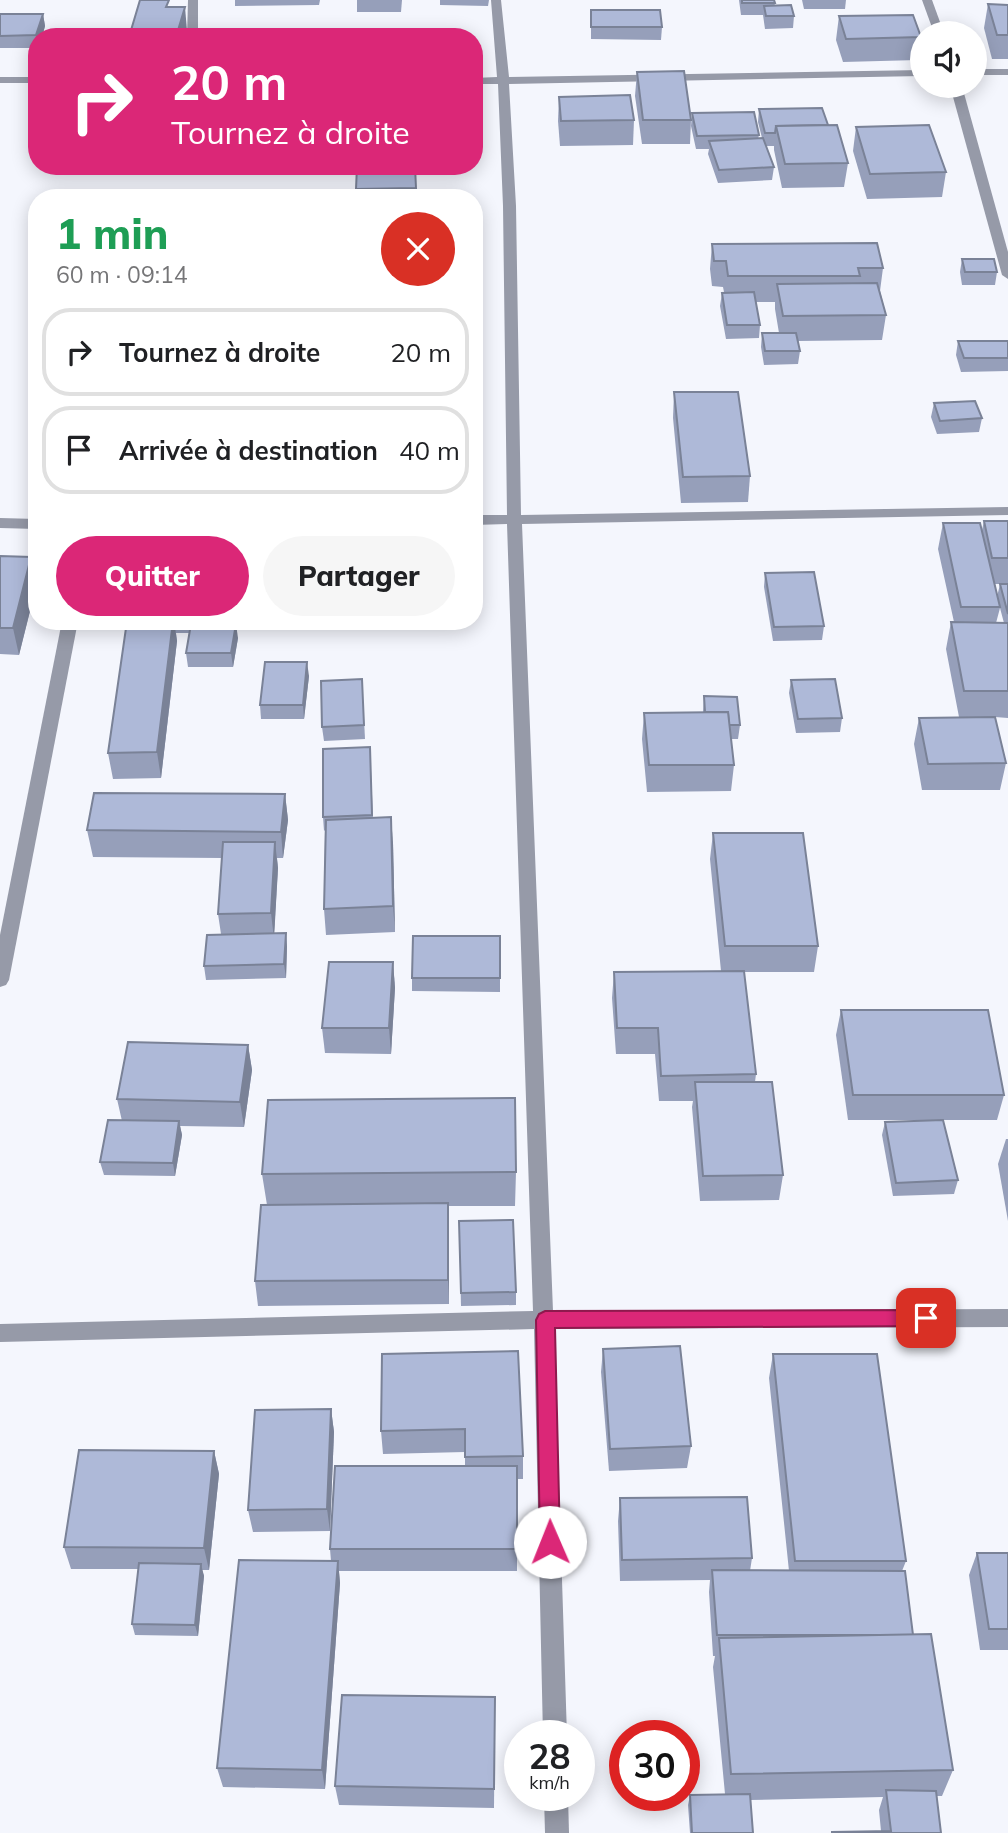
<!DOCTYPE html>
<html lang="fr">
<meta charset="utf-8">
<style>
body{margin:0;font-family:Mulish,sans-serif;background:#f6f6f6;color:#202124;height:100vh;display:flex;flex-direction:column;font-size:26px;white-space:nowrap}
*{box-sizing:border-box;margin:0}
p{font-size:23px;color:#757577}
.icon{flex:none;width:38px;height:38px;fill:none;stroke:currentColor;stroke-width:2;stroke-linecap:round;stroke-linejoin:round}
.map{position:relative;flex:1;overflow:hidden}
.panel{position:absolute;left:28px;top:189px;width:455px;height:441px;display:flex;flex-direction:column;background:#fff;border-radius:28px;box-shadow:0 4px 18px #0003}
.panel>*{flex:none}
.hud{position:absolute;left:28px;top:28px;width:455px;height:147px;border-radius:28px;box-shadow:0 4px 18px #0003;background:#db2777;color:#fff;overflow:hidden}
.fabs{position:absolute;left:910px;top:21px;display:grid;gap:14px}
.fabs a{display:grid;place-items:center;width:77px;height:77px;border-radius:50%;background:#fff;box-shadow:0 4px 18px #0003;font-size:35px}
.speed{position:absolute;left:504px;top:1720px;display:flex;gap:14px;font-size:35px;font-weight:700;text-align:center}
.speed>*{display:grid;place-content:center;width:91px;height:91px;border-radius:50%;background:#fff;box-shadow:0 4px 18px #0003;line-height:1}
.speed small{font-size:18px;font-weight:400}
.speed .limit{border:10px solid #d22;background:#fff;color:#111}
.pin{position:absolute;display:grid;place-items:center;width:60px;height:60px;color:#fff;margin:-30px;border-radius:14px;box-shadow:0 4px 10px #0006}
.me{position:absolute;width:77px;margin:-38px;rotate:359deg;stroke-linejoin:round;filter:drop-shadow(0 0 5px #0008)}
.turn{display:flex;align-items:center;gap:24px;height:147px;padding:0 28px;font-size:32px}
.turn .icon{width:91px;height:91px;stroke-width:2.5}
.turn b{display:block;font-size:49px;line-height:60px}
.round{display:grid;place-items:center;flex:none;width:74px;height:74px;border-radius:37px;background:#f6f6f6}
.headline{display:flex;align-items:center;justify-content:space-between;height:119px;padding:0 28px}
h1{font-size:42px;font-weight:800;line-height:52px;color:#1e9e55}
.cta{display:flex;gap:14px;margin-top:auto;padding:14px 28px}
.cta a{flex:1;height:80px;border-radius:42px;background:#db2777;color:#fff;font-size:28px;font-weight:800;line-height:80px;text-align:center}
.cta a+a{background:#f6f6f6;color:#202124}
ul{padding:0;list-style:none}
li{display:flex;align-items:center;gap:21px;height:88px;margin:0 14px 10px;padding:0 14px;border:4px solid #e0e0e0;border-radius:28px}
li div{flex:1}
li b{display:block;font-size:26px}
li em{font-style:normal}
.map>svg:first-child{display:block}
.lines{fill:none;stroke-linecap:round;stroke-linejoin:round}
.minor{fill:#969aa8;fill-rule:evenodd}
.wall{fill:#969fba;fill-rule:evenodd}
.shaded-wall{fill:#7a8297}
.building{fill:#aeb9d8;stroke:#7a8297;stroke-width:2}
.route{fill:#db2777;stroke:#8e194d;stroke-width:2}
</style>
<div class="map">
<svg width="1008" height="1833" viewBox="0 0 1008 1833">
<rect width="100%" height="100%" fill="#f4f6fd"/>
<g class="lines">
<g class="minor">
<path d="M188,0H198V37H187Z"/>
<path d="M491,0H501L509,77L922,70V76L509,84L516,206L521,515L1008,507V515L522,524L553,1311L1008,1309V1327L554,1329L567,1736H543L534,1329L0,1342V1324L533,1311L507,524L474,525V515H507L503,206L498,84H474V78L497,77Z"/>
<path d="M922,0H932L944,33H934Z"/>
<rect x="975" y="69" width="33" height="6"/>
<rect x="0" y="77" width="37" height="6"/>
<path d="M950,86H962L1008,252V279L1002,275Z"/>
<path d="M0,518L37,519V529L0,528Z"/>
<path d="M62,621H78L9,980L6,985L0,987V935Z"/>
<path d="M544,1796H568L569,1833H545Z"/>
</g>
</g>
<g class="wall">
<path d="M235,0H320L319,5L235,6Z"/>
<path d="M357,0H402L401,12H357Z"/>
<path d="M440,0H489L488,6L440,5Z"/>
<path d="M739,0H774L775,6L794,16L793,28L765,29L763,15H741Z"/>
<path d="M802,0H846L845,9H804Z"/>
<path d="M988,4L1008,5V59H992L984,28Z"/>
<path d="M591,10L662,27L661,40L591,39Z"/>
<path d="M0,14H43L45,26L42,37H37V48H0Z"/>
<path d="M839,16L921,37L918,60L843,62L836,40Z"/>
<path d="M637,72L691,120L690,144H642L635,96Z"/>
<path d="M559,97L634,120L633,145L560,146L558,121Z"/>
<path d="M759,109L828,125L848,163L844,187L782,188L774,150V146H766L774,167L772,180L718,183L708,154L709,149H696L691,126L692,113L759,135L758,139L762,138L758,122Z"/>
<path d="M856,127L946,172L942,197L867,199L853,151Z"/>
<path d="M415,166L416,198H357L356,189Z"/>
<path d="M712,244L883,268L880,291L886,315L882,340L798,341L800,351L798,364L764,365L761,347L762,333H779L775,309V302H756L760,325L759,338L726,339L720,306L722,293L724,292L723,287L712,286L710,269Z"/>
<path d="M962,259L997,272L995,285H962L960,272Z"/>
<path d="M958,341H1008V371L961,372L956,355Z"/>
<path d="M674,392L750,476L748,502L681,503L673,418Z"/>
<path d="M934,403L982,418L979,432L937,434L931,417Z"/>
<path d="M984,521H1008V718L995,717L1006,763L1000,790H922L914,744L919,718L959,717L946,649L951,622H954L938,549L943,523L982,530ZM994,584H1000L997,597ZM1000,608L1004,623H996Z"/>
<path d="M0,556L37,583L19,655L0,654Z"/>
<path d="M765,573L824,626L822,640L773,641L764,587Z"/>
<path d="M127,621H195L194,624L238,638L233,667H188L186,653L189,633H176L177,641L161,778L113,779L108,753Z"/>
<path d="M309,676L304,719H261L260,705Z"/>
<path d="M362,679L365,739L324,741L322,727Z"/>
<path d="M791,680L842,718L840,732L796,733L789,693Z"/>
<path d="M704,696L740,725L738,739H731L734,765L731,791L647,792L642,739L644,713L703,712Z"/>
<path d="M370,747L373,818L393,843L395,932L326,935L324,909L325,830L324,831L323,817Z"/>
<path d="M285,794L288,820L283,858H277L278,868L274,933H286L287,947L286,978L206,980L204,966L221,934L218,914L222,858L93,857L87,830Z"/>
<path d="M713,833L818,946L814,972H744L756,1074L755,1082L783,1175L779,1200L700,1201L692,1107L693,1101H659L655,1054H616L612,998L614,972L721,971L710,859Z"/>
<path d="M500,936V992L412,991V978Z"/>
<path d="M393,962L395,988L391,1054L325,1053L322,1028Z"/>
<path d="M841,1010L1004,1095L997,1120H848L836,1035Z"/>
<path d="M248,1045L252,1070L244,1127L180,1126L182,1135L175,1176L104,1175L100,1162L122,1121L117,1099Z"/>
<path d="M885,1122L958,1180L954,1194L893,1196L882,1135Z"/>
<path d="M1006,1139H1008V1221L998,1164Z"/>
<path d="M516,1172L515,1206H448L449,1304L258,1306L255,1281L267,1205L262,1174Z"/>
<path d="M459,1221L516,1292V1305L461,1306Z"/>
<path d="M603,1349L691,1446L687,1468L609,1471L601,1372Z"/>
<path d="M382,1354L523,1456V1479H517V1571H339L340,1583L325,1789L223,1787L217,1768L331,1561L330,1549L465,1466V1452L383,1454L381,1431Z"/>
<path d="M773,1354L906,1561L902,1571L913,1635L953,1770L942,1796H937L941,1833H832V1832L881,1831L879,1810L883,1797L750,1800L753,1833H690L688,1805L690,1795L725,1794L713,1667L715,1656H713L709,1592L710,1580L620,1581L618,1521L620,1498L752,1558L750,1571H789L769,1378Z"/>
<path d="M331,1409L334,1432L330,1531L253,1532L248,1510Z"/>
<path d="M214,1451L219,1474L209,1570H202L204,1576L198,1636L135,1635L132,1624L138,1569H71L64,1547Z"/>
<path d="M977,1553H1008V1650H980L969,1575Z"/>
<path d="M495,1697L494,1808L339,1805L335,1786Z"/>
</g>
<g class="shaded-wall">
<path d="M185,7L187,31L186,37H176Z"/>
<path d="M43,14L45,26L42,37H37V39L36,35Z"/>
<path d="M31,557L37,583L19,655L13,628Z"/>
<path d="M173,621H174L177,641L161,778L157,752Z"/>
<path d="M236,624L238,638L233,667L231,653Z"/>
<path d="M307,662L309,676L304,719L303,705Z"/>
<path d="M285,794L288,820L283,858L281,832Z"/>
<path d="M391,817L393,843L395,932L393,906Z"/>
<path d="M275,842L278,868L274,939L271,913Z"/>
<path d="M286,933L287,947L286,978L284,964Z"/>
<path d="M393,962L395,988L391,1054L389,1028Z"/>
<path d="M248,1045L252,1070L244,1127L240,1102Z"/>
<path d="M179,1121L182,1135L175,1176L173,1163Z"/>
<path d="M448,1203L449,1228V1304L448,1280Z"/>
<path d="M331,1409L334,1432L330,1531L327,1509Z"/>
<path d="M214,1451L219,1474L209,1570L204,1548Z"/>
<path d="M338,1561L340,1583L325,1789L322,1770Z"/>
<path d="M201,1564L204,1576L198,1636L195,1625Z"/>
</g>
<g class="building">
<path d="M140,0H169L166,7H185L176,37H129Z"/>
<path d="M742,0H774L775,3H742Z"/>
<path d="M988,4L1008,5V35H997Z"/>
<path d="M791,5L794,16H766L764,6Z"/>
<path d="M591,10H660L662,27H591Z"/>
<path d="M0,14H43L36,35L0,36Z"/>
<path d="M913,15L921,37L846,39L839,16Z"/>
<path d="M362,29H439L438,37H361Z"/>
<path d="M684,71L691,120H643L637,72Z"/>
<path d="M630,95L634,120L561,121L559,97Z"/>
<path d="M822,108L828,125L776,126L775,133H765L759,109Z"/>
<path d="M754,112L759,135L697,136L692,113Z"/>
<path d="M837,125L848,163L785,164L776,126Z"/>
<path d="M929,125L946,172L870,174L856,127Z"/>
<path d="M763,138L774,167L719,170L709,141Z"/>
<path d="M357,166H415L416,188L356,189Z"/>
<path d="M877,243L883,268H858L860,276H728L726,261H714L712,244Z"/>
<path d="M962,259H994L997,272H965Z"/>
<path d="M877,283L886,315L783,316L777,284Z"/>
<path d="M754,292L760,325H727L722,293Z"/>
<path d="M762,333H796L800,351H765Z"/>
<path d="M958,341H1008V358H964Z"/>
<path d="M674,392H738L750,476L683,477Z"/>
<path d="M975,401L982,418L940,421L934,403Z"/>
<path d="M984,521H1008V558H992Z"/>
<path d="M943,523H980L1000,607H961Z"/>
<path d="M0,556L31,557L13,628H0Z"/>
<path d="M814,572L824,626L774,627L765,573Z"/>
<path d="M1000,584H1008V614Z"/>
<path d="M127,621H173L157,752L108,753Z"/>
<path d="M951,622L1008,623V691H964Z"/>
<path d="M191,624H236L231,653H186Z"/>
<path d="M265,662H307L303,705H260Z"/>
<path d="M362,679L364,725L322,727L321,681Z"/>
<path d="M835,679L842,718L798,719L791,680Z"/>
<path d="M704,696L737,697L740,725H729L728,712H705Z"/>
<path d="M728,712L734,765H649L644,713Z"/>
<path d="M995,717L1006,763L928,764L919,718Z"/>
<path d="M370,747L372,815L323,817V749Z"/>
<path d="M94,793L285,794L281,832L87,830Z"/>
<path d="M391,817L393,906L324,909L326,820Z"/>
<path d="M713,833H803L818,946H725Z"/>
<path d="M223,842H275L271,913L218,914Z"/>
<path d="M286,933L284,964L204,966L207,935Z"/>
<path d="M413,936H500V978H412Z"/>
<path d="M329,962H393L389,1028H322Z"/>
<path d="M744,971L756,1074L661,1076L658,1028H617L614,972Z"/>
<path d="M841,1010H988L1004,1095H853Z"/>
<path d="M128,1042L248,1045L240,1102L117,1099Z"/>
<path d="M695,1082H772L783,1175L703,1176Z"/>
<path d="M515,1098L516,1172L262,1174L268,1100Z"/>
<path d="M108,1120L179,1121L173,1163L100,1162Z"/>
<path d="M943,1120L958,1180L896,1183L885,1122Z"/>
<path d="M448,1203V1280L255,1281L261,1205Z"/>
<path d="M513,1220L516,1292L461,1293L459,1221Z"/>
<path d="M680,1346L691,1446L610,1449L603,1349Z"/>
<path d="M518,1351L523,1456L465,1457V1429L381,1431L382,1354Z"/>
<path d="M773,1354H877L906,1561H795Z"/>
<path d="M331,1409L327,1509L248,1510L255,1410Z"/>
<path d="M79,1450L214,1451L204,1548L64,1547Z"/>
<path d="M335,1466H517V1549H330Z"/>
<path d="M747,1497L752,1558L622,1560L620,1498Z"/>
<path d="M977,1553H1008V1629H989Z"/>
<path d="M239,1560L338,1561L322,1770L217,1768Z"/>
<path d="M139,1563L201,1564L195,1625L132,1624Z"/>
<path d="M712,1570L905,1571L913,1635H717Z"/>
<path d="M931,1634L953,1770L731,1774L719,1638Z"/>
<path d="M342,1695L495,1697L494,1789L335,1786Z"/>
<path d="M886,1790L936,1791L941,1833H832V1832L891,1831Z"/>
<path d="M750,1794L753,1833H692L690,1795Z"/>
</g>
<path class="route" d="M926,1310L933,1313L936,1318L933,1324L926,1326L555,1328L560,1542L557,1548L550,1551L543,1548L540,1542L536,1320L539,1314L545,1311Z"/>
</svg>
<div class="fabs">
<a><svg class="icon" aria-label="sound" viewBox="0 0 24 24"><path d="M4 9h4l5-4v14l-5-4H4zM17 9q2 3 0 6"/></svg></a>
</div>
<div class="speed"><div>28<small>km/h</small></div><div class="limit">30</div></div>
<div class="pin" style="left:926px;top:1318px;background:#d93025"><svg class="icon" aria-label="arrive" viewBox="0 0 24 24"><path d="M6 21V4h12l-3 4 3 4H6"/></svg></div>
<svg class="me" style="left:550px;top:1542px" viewBox="-20 -20 40 40"><circle r="19" fill="#fff"/><path d="M0-13L10 11 0 6-10 11z" fill="#db2777"/></svg>
<div class="hud">
<div class="turn"><svg class="icon" aria-label="right" viewBox="0 0 24 24"><path d="M7 20v-9h11M14 6l5 5-5 5"/></svg><div><b>20 m</b>Tournez à droite</div></div>
</div>
<section class="panel">
<div class="headline"><div><h1>1 min</h1><p>60 m · 09:14</p></div><a class="round" style="background:#d93025;color:#fff"><svg class="icon" aria-label="close" viewBox="0 0 24 24"><path d="M6 6l12 12M18 6L6 18"/></svg></a></div>
<ul>
<li><svg class="icon" aria-label="right" viewBox="0 0 24 24"><path d="M7 20v-9h11M14 6l5 5-5 5"/></svg><div><b>Tournez à droite</b></div><em>20 m</em></li>
<li><svg class="icon" aria-label="arrive" viewBox="0 0 24 24"><path d="M6 21V4h12l-3 4 3 4H6"/></svg><div><b>Arrivée à destination</b></div><em>40 m</em></li>
</ul>
<div class="cta"><a>Quitter</a><a>Partager</a></div>
</section>
</div>
